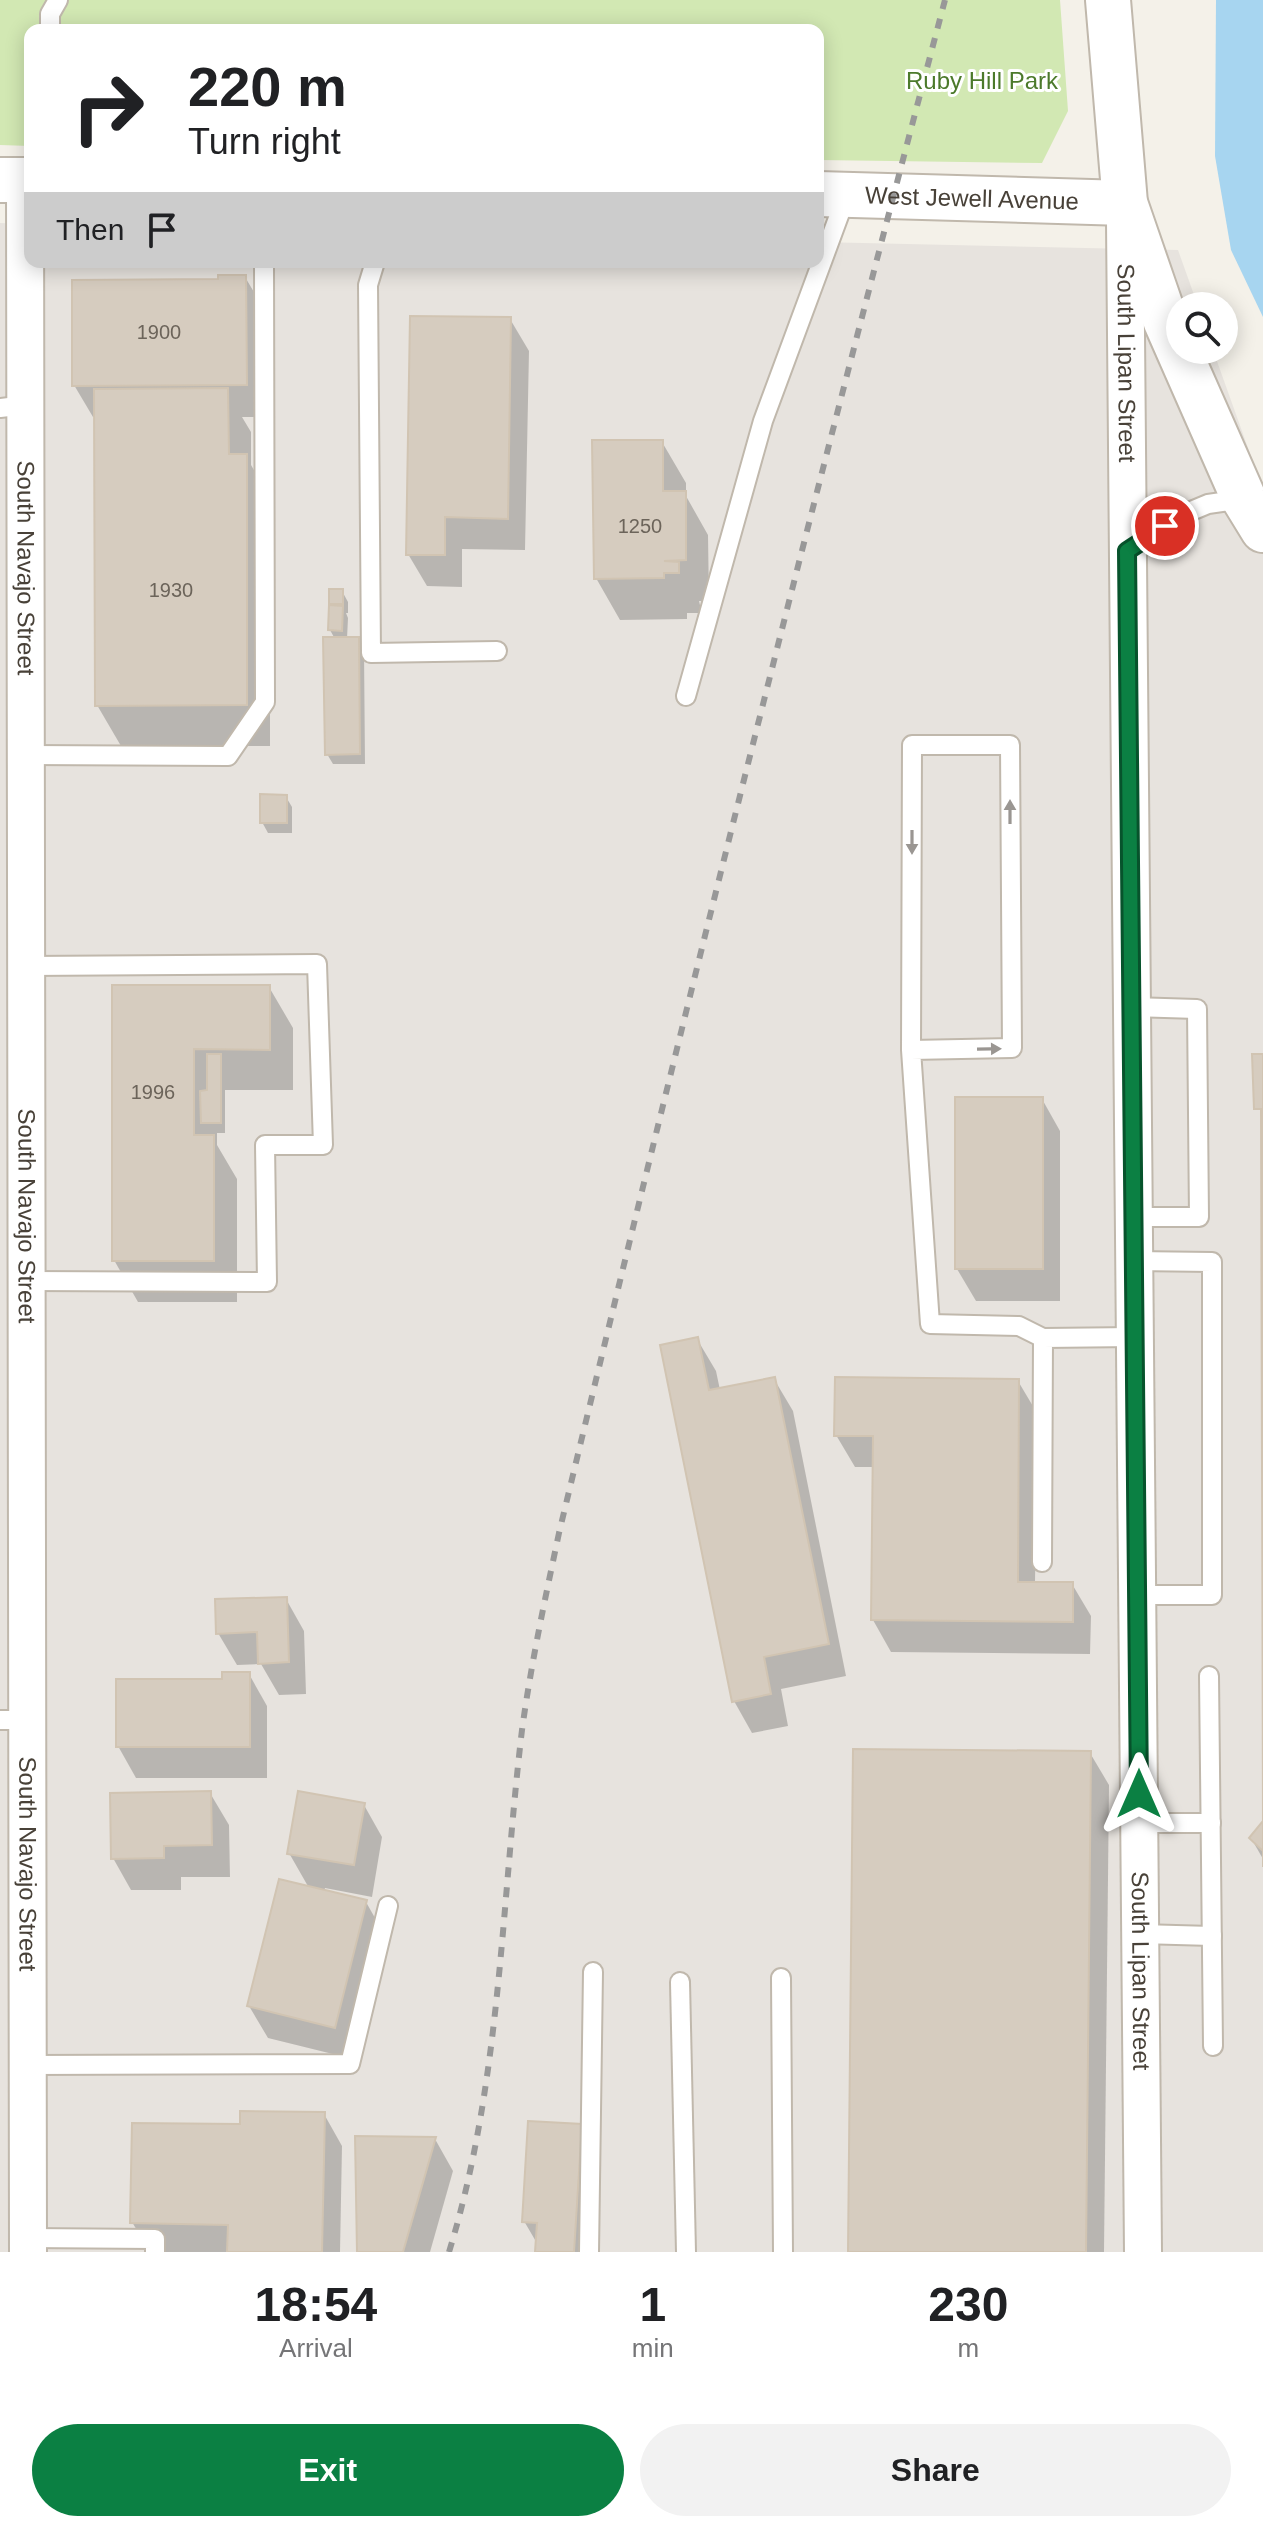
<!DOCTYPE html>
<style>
body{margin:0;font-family:Helvetica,sans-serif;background:#f2f2f2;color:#202124;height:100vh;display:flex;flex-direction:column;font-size:30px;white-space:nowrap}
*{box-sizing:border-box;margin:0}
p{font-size:26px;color:#757577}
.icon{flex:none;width:44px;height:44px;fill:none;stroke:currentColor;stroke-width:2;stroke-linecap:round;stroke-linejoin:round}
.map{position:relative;height:2252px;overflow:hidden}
.side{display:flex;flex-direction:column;background:#fff;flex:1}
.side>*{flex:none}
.guide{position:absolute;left:24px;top:24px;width:800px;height:244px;border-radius:16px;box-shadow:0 4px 20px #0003;background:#fff;color:#202124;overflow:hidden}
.fabs{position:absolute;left:1166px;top:292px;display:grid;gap:16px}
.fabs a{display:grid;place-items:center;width:72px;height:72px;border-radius:50%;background:#fff;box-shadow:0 4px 20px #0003;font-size:40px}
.pin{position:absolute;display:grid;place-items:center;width:68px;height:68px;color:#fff;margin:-34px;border:4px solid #fff;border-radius:50%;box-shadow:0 2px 8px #0007}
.me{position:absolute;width:88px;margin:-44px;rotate:0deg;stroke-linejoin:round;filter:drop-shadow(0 0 6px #0008)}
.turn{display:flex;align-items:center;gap:28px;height:168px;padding:0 32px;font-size:36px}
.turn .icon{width:104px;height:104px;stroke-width:2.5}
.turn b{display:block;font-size:56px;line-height:68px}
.then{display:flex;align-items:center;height:76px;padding:0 32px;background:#0003;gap:16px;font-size:30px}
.eta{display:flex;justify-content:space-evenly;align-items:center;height:136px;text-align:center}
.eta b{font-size:48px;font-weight:600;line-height:56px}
.button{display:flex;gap:16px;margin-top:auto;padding:16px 32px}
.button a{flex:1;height:92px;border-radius:48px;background:#0b8043;color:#fff;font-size:32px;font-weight:600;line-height:92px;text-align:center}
.button a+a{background:#f2f2f2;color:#202124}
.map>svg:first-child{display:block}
.industrial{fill:#e7e3de}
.green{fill:#d2e8b3}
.water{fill:#a7d5f0}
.shadow{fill:#0003}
.building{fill:#d6ccbf;stroke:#d1c4b2;stroke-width:2}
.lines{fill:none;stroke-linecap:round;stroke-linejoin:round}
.service-casing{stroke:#c0b8ac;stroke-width:22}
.minor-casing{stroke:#c0b8ac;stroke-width:40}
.tertiary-casing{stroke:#c0b8ac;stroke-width:48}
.service{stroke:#fff;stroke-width:18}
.minor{stroke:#fff;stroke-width:36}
.tertiary{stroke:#fff;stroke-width:44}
.rail{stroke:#989898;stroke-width:6;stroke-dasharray:10 10;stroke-linecap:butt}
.oneway{fill:#9a9692}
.route-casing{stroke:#07532c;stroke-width:20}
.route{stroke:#0b8043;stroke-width:14}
.labels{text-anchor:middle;stroke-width:6;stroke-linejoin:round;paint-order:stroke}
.number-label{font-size:20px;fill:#6c645a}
.park-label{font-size:24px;fill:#4c7a2b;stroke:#fff}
.street-label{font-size:24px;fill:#484138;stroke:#fff}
</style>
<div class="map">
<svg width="1263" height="2252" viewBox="0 0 1263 2252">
<rect width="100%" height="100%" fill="#f4f1e9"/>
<path class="industrial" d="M0,223L30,224V262H818V242L1178,250L1198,306H1180V350H1213L1263,490V2252H0Z"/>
<path class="green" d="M0,0H1060L1068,111L1042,163L818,160V30H30V146L0,145Z"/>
<path class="water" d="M1216,0H1263V317L1231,250L1215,156Z"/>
<g class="shadow">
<path d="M245,277L264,309V417H242L251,432V465L270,497V746H121L97,705L96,417H93L74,385L220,281Z"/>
<path d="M510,319L529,351L525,550L462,549V587L427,586L408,554Z"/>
<path d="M662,442L686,483V496L708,535L709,601H699L702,613H687V619L620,620L596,578Z"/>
<path d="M331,591H342L348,602V613H346L348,618L347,639H358L364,650L365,764H333L327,754L335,639L330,630Z"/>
<path d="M286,797L292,807V833H268L262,822Z"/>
<path d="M114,987H269L293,1028V1090H225V1133H217V1145L237,1179V1302H138L114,1260Z"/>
<path d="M1042,1099L1060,1131V1301H976L957,1269Z"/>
<path d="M697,1339L716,1371L720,1390L774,1379L793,1411L846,1676L781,1689L788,1726L752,1733L734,1701Z"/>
<path d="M1018,1381L1037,1413L1035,1584H1072L1091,1616L1090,1654L891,1652L873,1620L874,1467H855L836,1435Z"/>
<path d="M286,1599L304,1631L306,1694L279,1695L261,1664L237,1665L218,1633Z"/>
<path d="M249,1674L267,1706V1778H136L118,1746L224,1681Z"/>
<path d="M1090,1753L1109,1785L1104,2252H850Z"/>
<path d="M210,1793L229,1825L230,1877H181V1890H131L113,1858Z"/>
<path d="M364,1805L382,1837L372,1897L325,1888L324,1892L366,1902L384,1934L353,2059L268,2038L249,2006L309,1888L289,1853Z"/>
<path d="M1263,1824V1859L1251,1838Z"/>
<path d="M324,2114L342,2146L340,2252H150L132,2222L242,2126Z"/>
<path d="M581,2126L600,2158L593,2252H537L538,2245L524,2221Z"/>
<path d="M435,2139L453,2171L430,2252H359Z"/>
</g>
<g class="building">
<path d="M218,275H246L247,385L72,386V280L218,279Z"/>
<path d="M410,316L511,317L508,519L445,517V555H406Z"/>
<path d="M228,388L229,454H247V705L95,706L94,389Z"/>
<path d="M592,440H663V491H686V560L664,561L679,562V573H664V578L594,579Z"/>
<rect x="329" y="589" width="14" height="15"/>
<path d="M329,605L343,606L342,631L328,630Z"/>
<path d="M323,637H359L360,754L325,755Z"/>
<path d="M260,794L287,795V823H260Z"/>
<path d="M112,985H270V1050L194,1049V1135H214V1261H112Z"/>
<path d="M207,1054H221V1123H201L200,1091L207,1090Z"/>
<path d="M1252,1054H1263V1867V1851L1249,1838L1263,1821L1261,1109H1254Z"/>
<rect x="955" y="1097" width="88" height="172"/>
<path d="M698,1337L709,1390L775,1377L829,1644L764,1657L771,1694L732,1702L660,1345Z"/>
<path d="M835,1377L1019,1379L1018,1582H1073V1622L871,1620L873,1436H834Z"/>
<path d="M287,1597L289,1662L258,1664L257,1632L216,1634L215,1599Z"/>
<path d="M222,1672H250V1747H116V1679H222Z"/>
<path d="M853,1749L1091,1751L1086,2252H848Z"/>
<path d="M211,1791L212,1845L164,1846V1858L111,1859L110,1793Z"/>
<path d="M298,1791L365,1803L354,1865L287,1854Z"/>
<path d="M279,1879L367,1900L335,2028L247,2006Z"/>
<path d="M240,2111L325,2112L322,2252H227L228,2225L130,2223L132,2123L240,2124Z"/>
<path d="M528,2121L582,2124L574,2252H535L537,2223L522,2222Z"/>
<path d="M355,2136L436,2137L403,2252H357Z"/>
</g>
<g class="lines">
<defs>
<g id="service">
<path d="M50,30V14L58,0"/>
<path d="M375,262L368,285L371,653L497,651"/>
<path d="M0,408L26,405"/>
<path d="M1127,551L1184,514L1208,504L1243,499"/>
<path d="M686,696L763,421L847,194"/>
<path d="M27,755L228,756L265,702L264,262"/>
<path d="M27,966L317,964L323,1145H265L267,1282L28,1281"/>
<path d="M1132,1007L1197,1009L1199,1217H1134"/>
<path d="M911,1050L1012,1048L1010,745H912L911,1050L930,1324L1019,1326L1043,1338"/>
<path d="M1134,1261L1212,1262V1595H1137"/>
<path d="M1042,1562L1043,1338L1135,1337"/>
<path d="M1209,1676L1213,2046"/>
<path d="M0,1720H28"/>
<path d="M1139,1823H1211"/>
<path d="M1140,1934L1212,1936"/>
<path d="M781,1978L783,2252"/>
<path d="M680,1982L686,2252"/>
<path d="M28,2065L350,2064L388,1906"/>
<path d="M28,2238L155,2239V2252"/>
<path d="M589,2252L593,1972"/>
</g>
<g id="minor">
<path id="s1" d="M25,180L28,2252"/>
<path id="s2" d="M1125,221L1143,2252"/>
</g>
<g id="tertiary">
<path d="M1108,0L1125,203L1166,322L1244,499L1263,530"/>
<path d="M0,180H30"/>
<path id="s3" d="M818,194L1125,203"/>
</g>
</defs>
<use href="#service" class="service-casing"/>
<use href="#minor" class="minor-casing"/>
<use href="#tertiary" class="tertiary-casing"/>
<use href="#service" class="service"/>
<use href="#minor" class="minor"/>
<use href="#tertiary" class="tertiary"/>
<path class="rail" d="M449,2252C501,2083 501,1905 522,1730C531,1664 545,1599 559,1533C682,1021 810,510 945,0"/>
</g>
<defs><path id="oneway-solid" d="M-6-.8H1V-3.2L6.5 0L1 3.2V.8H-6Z" transform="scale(2)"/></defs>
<g class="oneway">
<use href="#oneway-solid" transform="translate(1010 812) rotate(-90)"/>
<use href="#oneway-solid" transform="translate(912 842) rotate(90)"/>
<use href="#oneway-solid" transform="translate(989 1049) rotate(-1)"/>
</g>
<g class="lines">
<defs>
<path id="route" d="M1139,1794L1127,551L1165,526"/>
</defs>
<use href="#route" class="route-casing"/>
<use href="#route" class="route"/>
</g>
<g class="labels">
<g class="number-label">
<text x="159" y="339">1900</text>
<text x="640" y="533">1250</text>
<text x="171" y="597">1930</text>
<text x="153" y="1099">1996</text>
</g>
<g class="park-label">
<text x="982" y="89">Ruby Hill Park</text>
</g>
<g class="street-label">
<text dy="8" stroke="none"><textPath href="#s3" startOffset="154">West Jewell Avenue</textPath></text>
<text dy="8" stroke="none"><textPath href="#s2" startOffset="142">South Lipan Street</textPath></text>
<text dy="8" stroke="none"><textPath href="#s1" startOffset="388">South Navajo Street</textPath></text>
<text dy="8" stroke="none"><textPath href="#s1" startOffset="1036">South Navajo Street</textPath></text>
<text dy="8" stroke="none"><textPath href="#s1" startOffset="1684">South Navajo Street</textPath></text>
<text dy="8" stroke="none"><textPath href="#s2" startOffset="1750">South Lipan Street</textPath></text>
</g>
</g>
</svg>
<div class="fabs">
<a><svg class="icon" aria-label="search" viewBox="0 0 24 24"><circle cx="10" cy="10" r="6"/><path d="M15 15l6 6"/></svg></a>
</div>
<div class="pin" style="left:1165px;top:526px;background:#d93025"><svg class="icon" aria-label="arrive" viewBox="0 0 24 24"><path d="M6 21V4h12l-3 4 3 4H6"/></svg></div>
<svg class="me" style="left:1139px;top:1794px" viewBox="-20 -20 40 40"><path d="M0-17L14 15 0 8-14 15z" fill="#0b8043" stroke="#fff" stroke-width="4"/></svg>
<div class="guide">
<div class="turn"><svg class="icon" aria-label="right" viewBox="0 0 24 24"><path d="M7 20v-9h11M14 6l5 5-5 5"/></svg><div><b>220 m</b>Turn right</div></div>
<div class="then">Then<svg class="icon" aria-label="arrive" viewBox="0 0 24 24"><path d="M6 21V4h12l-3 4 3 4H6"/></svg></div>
</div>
</div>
<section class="side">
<div class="eta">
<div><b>18:54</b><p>Arrival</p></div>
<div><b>1</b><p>min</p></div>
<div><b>230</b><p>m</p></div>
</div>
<div class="button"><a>Exit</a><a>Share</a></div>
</section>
